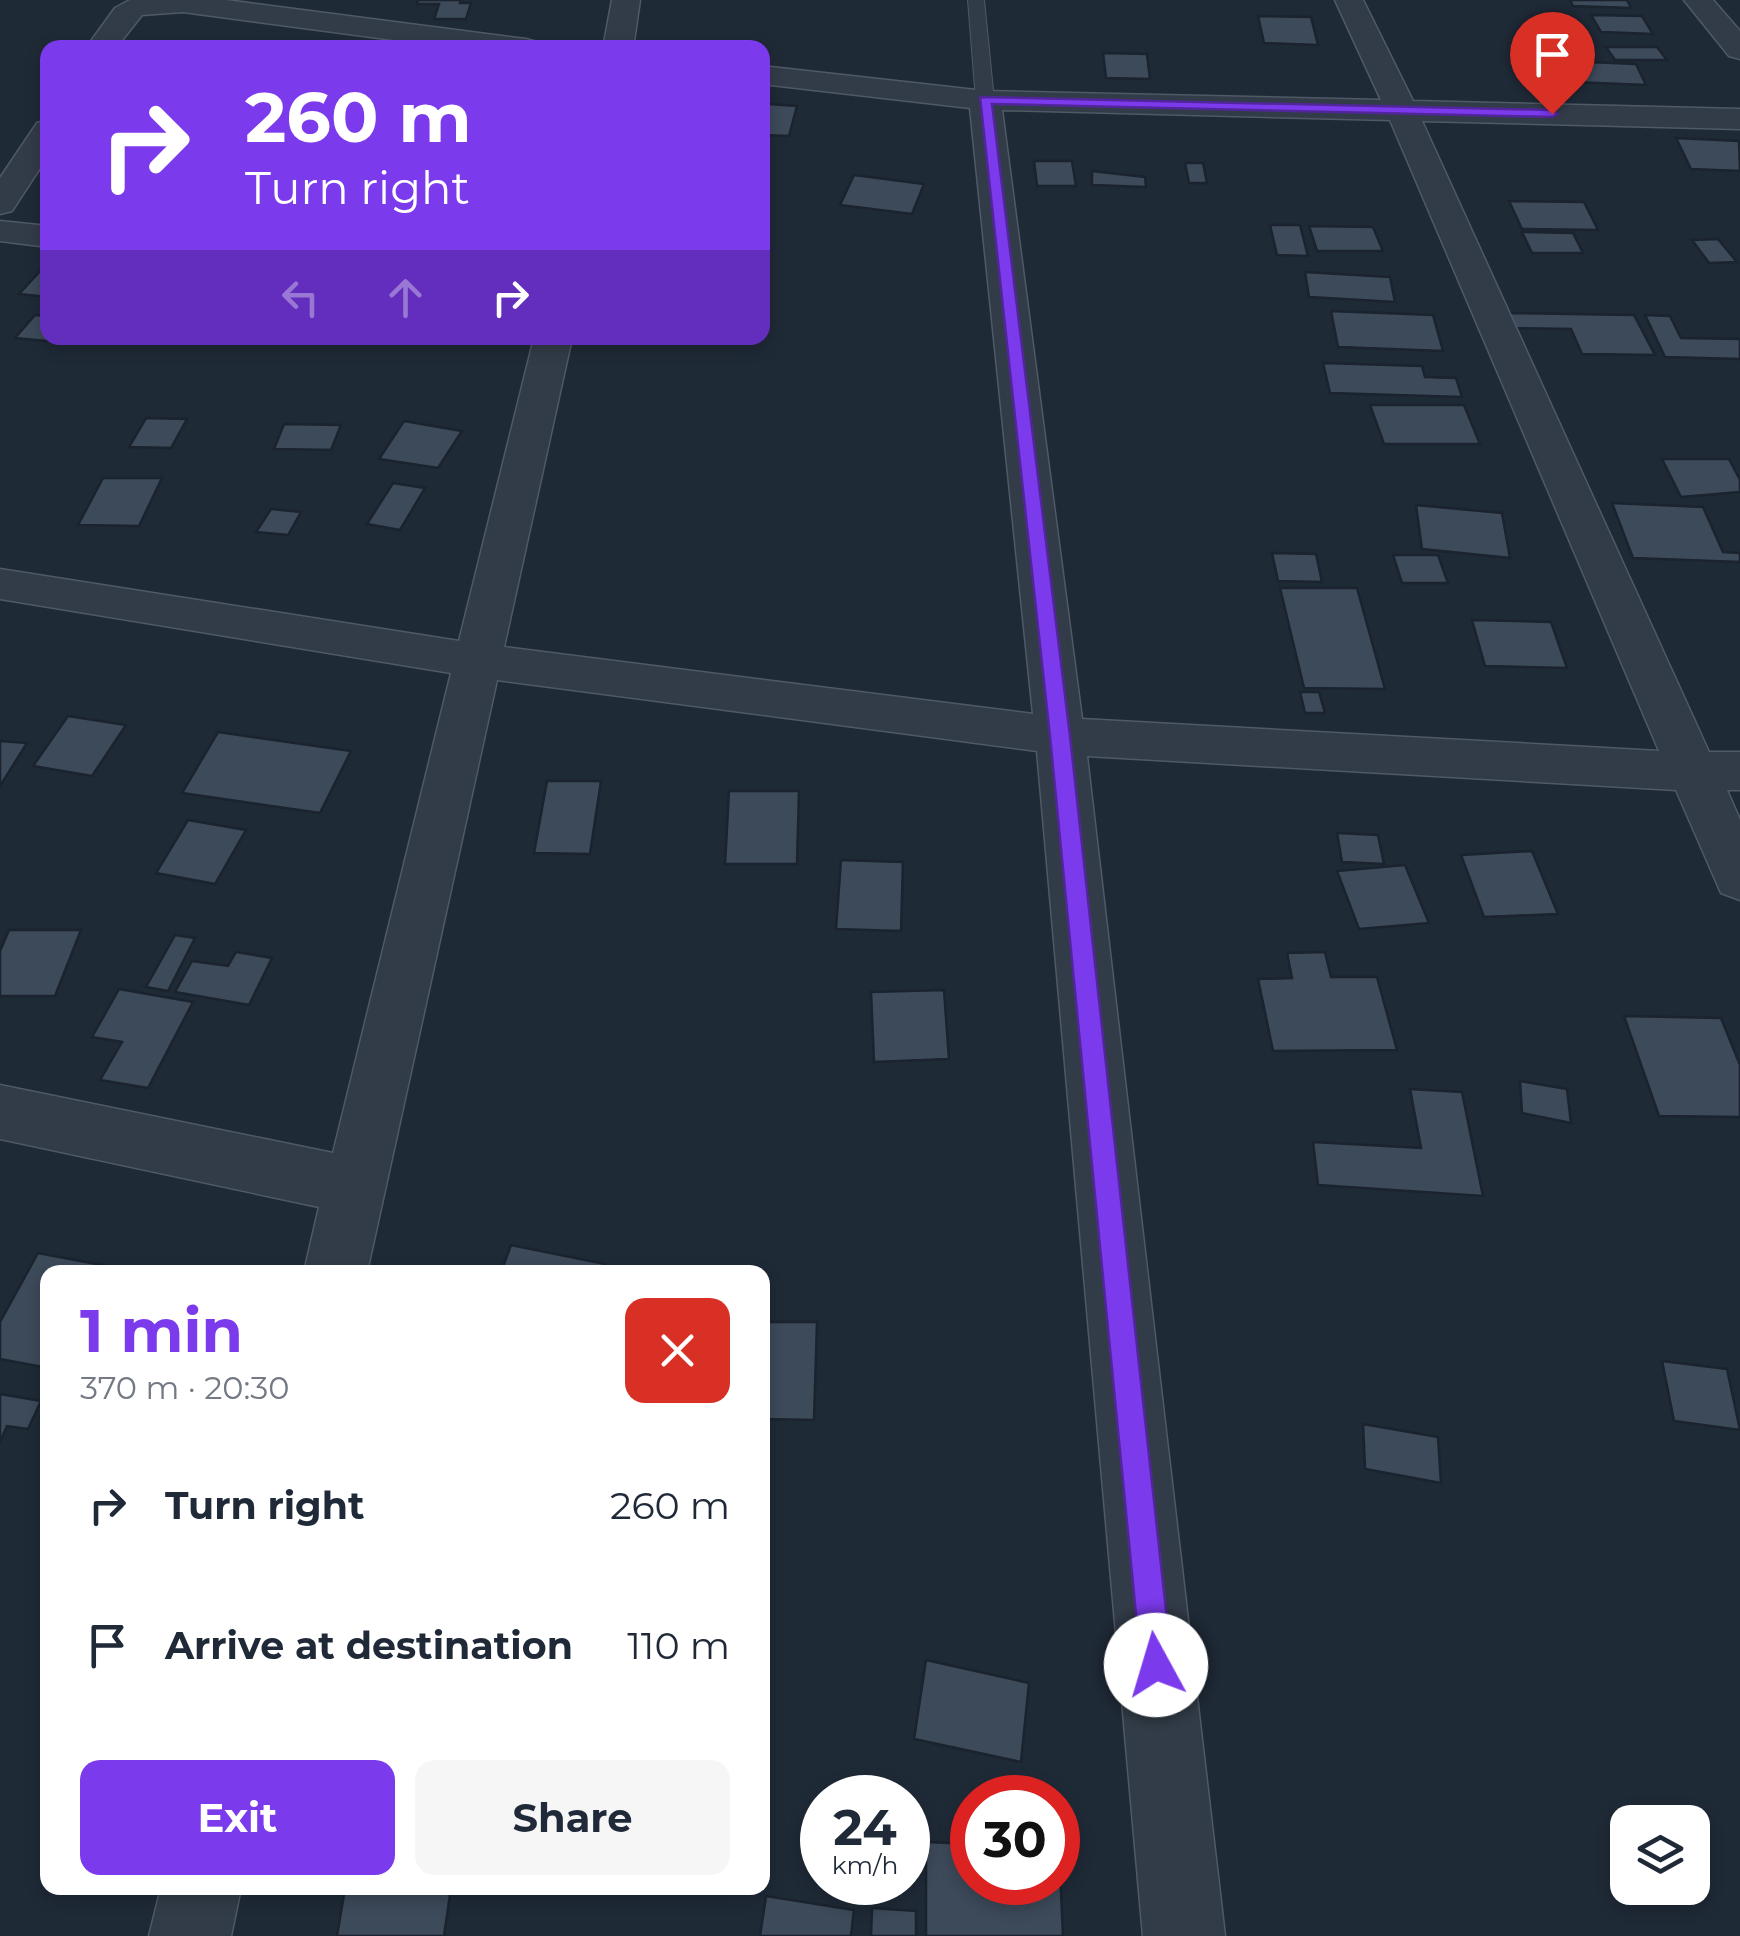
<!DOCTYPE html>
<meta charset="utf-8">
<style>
body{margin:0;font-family:Montserrat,sans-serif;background:#f6f6f7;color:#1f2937;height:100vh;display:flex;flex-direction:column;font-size:38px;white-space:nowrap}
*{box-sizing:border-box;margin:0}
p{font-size:32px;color:#747a83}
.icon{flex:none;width:55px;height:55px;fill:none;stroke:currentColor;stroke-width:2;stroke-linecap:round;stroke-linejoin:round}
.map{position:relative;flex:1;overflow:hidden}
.details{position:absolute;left:40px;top:1265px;width:730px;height:630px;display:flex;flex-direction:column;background:#fff;border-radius:20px;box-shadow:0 5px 15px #0003}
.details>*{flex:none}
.guide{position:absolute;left:40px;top:40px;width:730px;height:305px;border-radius:20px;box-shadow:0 5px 15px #0003;background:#7c3aed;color:#fff;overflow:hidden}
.buttons{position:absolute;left:1610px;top:1805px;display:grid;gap:20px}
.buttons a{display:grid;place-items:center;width:100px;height:100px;border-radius:20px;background:#fff;box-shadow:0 5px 15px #0003;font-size:50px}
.speed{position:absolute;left:800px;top:1775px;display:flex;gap:20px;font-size:50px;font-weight:700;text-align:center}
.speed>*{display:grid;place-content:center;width:130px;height:130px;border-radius:50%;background:#fff;box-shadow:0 5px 15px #0003;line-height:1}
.speed small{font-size:25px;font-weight:400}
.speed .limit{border:15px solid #d22;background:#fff;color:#111}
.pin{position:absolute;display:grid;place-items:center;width:85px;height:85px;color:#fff;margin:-102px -42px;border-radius:50% 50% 50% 0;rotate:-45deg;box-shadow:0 0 10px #0007}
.pin .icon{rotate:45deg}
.me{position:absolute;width:110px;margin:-55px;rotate:354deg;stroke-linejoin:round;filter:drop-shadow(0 0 8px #0008)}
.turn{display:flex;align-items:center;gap:35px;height:210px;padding:0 40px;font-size:45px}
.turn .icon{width:130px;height:130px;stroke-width:2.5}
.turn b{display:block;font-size:70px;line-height:85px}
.lanes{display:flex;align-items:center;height:95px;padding:0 40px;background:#0003;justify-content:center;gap:50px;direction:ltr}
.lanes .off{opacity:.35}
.round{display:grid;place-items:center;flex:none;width:105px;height:105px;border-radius:20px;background:#f6f6f7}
.summary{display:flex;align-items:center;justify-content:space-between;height:170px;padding:0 40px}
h1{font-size:60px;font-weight:700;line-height:75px;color:#7c3aed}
.primary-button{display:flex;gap:20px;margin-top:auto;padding:20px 40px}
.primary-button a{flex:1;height:115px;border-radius:20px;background:#7c3aed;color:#fff;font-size:40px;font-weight:700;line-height:115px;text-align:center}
.primary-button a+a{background:#f6f6f7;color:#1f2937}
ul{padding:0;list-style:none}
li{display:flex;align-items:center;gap:30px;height:140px;padding:0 40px}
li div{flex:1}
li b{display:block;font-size:38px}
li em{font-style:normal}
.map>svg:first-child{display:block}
.building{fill:#3d4a5a;stroke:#1a232e;stroke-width:2.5}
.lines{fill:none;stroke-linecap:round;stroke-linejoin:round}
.service-casing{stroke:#505966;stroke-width:2}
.minor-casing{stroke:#505966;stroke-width:3}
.service{fill:#323c48;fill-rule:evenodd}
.minor{fill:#323c48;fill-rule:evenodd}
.route{fill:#7c3aed;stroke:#51269a;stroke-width:2.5}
</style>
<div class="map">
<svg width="1740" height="1936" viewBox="0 0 1740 1936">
<rect width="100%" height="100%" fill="#1f2a37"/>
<g class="building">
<path d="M418,0H461L460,3H471L466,19H434L439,4H417Z"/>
<path d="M1570,0H1627L1631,8L1573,6Z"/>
<path d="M1591,15L1642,16L1653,34L1601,32Z"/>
<path d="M1258,16L1311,17L1318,45L1264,43Z"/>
<path d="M1606,47H1657L1667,60H1615Z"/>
<path d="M1103,53L1147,54L1150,79L1106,78Z"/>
<path d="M1565,61L1636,64L1646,85L1574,82Z"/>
<path d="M768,104L797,106L789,136L762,135Z"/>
<path d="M1676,138L1739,141L1740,171L1691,169Z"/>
<path d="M1034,161H1072L1076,186H1037Z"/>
<path d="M1185,163H1203L1207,183H1189Z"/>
<path d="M1092,171L1145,177L1146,187L1092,185Z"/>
<path d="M854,175L924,184L912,214L840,205Z"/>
<path d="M1509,201L1584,202L1598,230L1522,229Z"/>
<path d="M1270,225H1300L1308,256L1277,255Z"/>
<path d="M1309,226L1373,227L1383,251H1317Z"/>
<path d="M1522,232L1573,233L1583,253H1532Z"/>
<path d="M1718,239L1737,262L1709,263L1692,240Z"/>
<path d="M44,267H48V297L19,294Z"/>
<path d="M1305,272L1390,277L1395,302L1309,297Z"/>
<path d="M1331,311L1433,315L1443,351L1338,347Z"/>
<path d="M1509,313L1634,315L1655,355L1582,354L1571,329L1516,328Z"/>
<path d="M35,315L48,316V338H61L57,342L15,338Z"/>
<path d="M1645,315L1670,316L1681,338L1740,339V359L1665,357Z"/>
<path d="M1323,363L1422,366L1425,377L1456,378L1462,397L1330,393Z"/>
<path d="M1370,405H1464L1480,444H1384Z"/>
<path d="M146,418L187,419L171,448L129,447Z"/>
<path d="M404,421L462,431L438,468L379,459Z"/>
<path d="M284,424L341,425L331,450L274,449Z"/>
<path d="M1662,459H1729L1740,480V492L1681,497Z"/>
<path d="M103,478H162L139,526L78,525Z"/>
<path d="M393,483L425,488L400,530L367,524Z"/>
<path d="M1612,503L1703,507L1723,552L1740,553V562L1633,558Z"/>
<path d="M1416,505L1502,513L1510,558L1422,549Z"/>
<path d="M271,509L301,512L288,535L256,532Z"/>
<path d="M1272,553L1316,554L1322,582L1278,581Z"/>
<path d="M1393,555H1438L1448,583H1402Z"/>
<path d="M1280,588H1357L1385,689L1304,688Z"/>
<path d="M1472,620L1551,622L1567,668L1485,666Z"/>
<path d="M1300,692H1319L1325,713H1305Z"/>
<path d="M68,716L126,725L92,776L33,766Z"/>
<path d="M218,732L351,751L320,813L182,793Z"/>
<path d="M0,741L27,743L0,786Z"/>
<path d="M547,781H601L590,854L534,853Z"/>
<path d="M729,791H799L797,864H725Z"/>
<path d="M188,820L246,830L215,884L156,873Z"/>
<path d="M1337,833L1378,835L1384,864L1342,862Z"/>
<path d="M1532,851L1558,914L1484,917L1461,855Z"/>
<path d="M841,860L903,862L901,931L836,929Z"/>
<path d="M1405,865L1429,923L1359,929L1337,871Z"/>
<path d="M9,930H81L55,996H0V951Z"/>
<path d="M175,935L195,938L168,991L146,987Z"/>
<path d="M236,952L272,958L249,1005L175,992L192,961L228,966Z"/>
<path d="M1325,952L1331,977H1377L1397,1050L1273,1051L1258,979L1292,978L1287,953Z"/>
<path d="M119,989L193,1002L148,1088L100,1080L122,1042L92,1037Z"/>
<path d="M944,990L949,1059L874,1062L871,992Z"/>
<path d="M1624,1016L1721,1018L1740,1065V1117L1659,1116Z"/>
<path d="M1520,1081L1567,1089L1571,1123L1522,1113Z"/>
<path d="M1410,1089L1462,1092L1483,1196L1318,1185L1313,1142L1421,1148Z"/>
<path d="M511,1245L605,1264L603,1272H501Z"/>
<path d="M38,1253L139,1272H48V1368L0,1359V1322Z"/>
<path d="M762,1322H817L814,1420L762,1419Z"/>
<path d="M1662,1361L1727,1369L1740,1430L1674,1421Z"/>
<path d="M0,1394L41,1401L28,1429L7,1426L0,1442Z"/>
<path d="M1363,1424L1438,1437L1441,1483L1365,1469Z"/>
<path d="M926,1660L1029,1683L1021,1762L914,1739Z"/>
<path d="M926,1842L972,1844V1882H1058L1059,1847L1063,1936H926Z"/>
<path d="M345,1888H451L444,1936H337Z"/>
<path d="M766,1896L854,1910L851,1936H760Z"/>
<path d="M872,1908L916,1911V1936H871Z"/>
</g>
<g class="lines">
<defs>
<path id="service" d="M968,0H984L994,100L985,105L976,100Z"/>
<g id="minor">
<path d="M130,0H226L526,39L537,42L541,48H454L183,12L142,15L116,48H86L115,8Z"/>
<path d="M612,0H640L633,48H603Z"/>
<path d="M1335,0H1363L1413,101L1740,109V129L1422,121L1709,752H1740V790H1727L1740,820V900L1721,893L1676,790L1087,756L1225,1936H1143L1037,751L497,680L367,1272H304L319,1207L0,1139V1085L333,1153L451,673L0,599V569L459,641L534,338H572L504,647L1033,714L970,108L762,84V66L985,91L1381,100ZM1002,110L1390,120L1659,751L1082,719Z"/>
<path d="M1684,0H1713L1740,31V59L1729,56Z"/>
<path d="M48,120V156L12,211L0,214V178L37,123Z"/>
<path d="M0,221L48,226V247L0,241Z"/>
<path d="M161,1888H241L231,1936H149Z"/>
</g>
</defs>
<use href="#service" class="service-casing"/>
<use href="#minor" class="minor-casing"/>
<use href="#service" class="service"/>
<use href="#minor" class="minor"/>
</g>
<path class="route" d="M980,97L1552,110L1558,114L1552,117L992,104L1070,736L1172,1665L1167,1676L1156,1680L1145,1676L1141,1665L1050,736Z"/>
</svg>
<div class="buttons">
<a><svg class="icon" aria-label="layers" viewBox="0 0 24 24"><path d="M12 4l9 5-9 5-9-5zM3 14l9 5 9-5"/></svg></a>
</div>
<div class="speed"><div>24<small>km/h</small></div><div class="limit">30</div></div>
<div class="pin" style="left:1552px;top:114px;background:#d93025"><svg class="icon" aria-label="arrive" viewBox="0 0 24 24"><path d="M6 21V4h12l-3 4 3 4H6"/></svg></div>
<svg class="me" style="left:1156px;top:1665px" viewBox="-20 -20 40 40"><circle r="19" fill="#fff"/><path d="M0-13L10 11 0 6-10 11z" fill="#7c3aed"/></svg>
<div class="guide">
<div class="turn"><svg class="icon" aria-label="right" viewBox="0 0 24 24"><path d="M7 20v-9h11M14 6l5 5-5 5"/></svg><div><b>260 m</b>Turn right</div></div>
<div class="lanes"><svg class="icon off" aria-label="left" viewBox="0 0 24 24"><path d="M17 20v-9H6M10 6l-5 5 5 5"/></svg><svg class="icon off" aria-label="ahead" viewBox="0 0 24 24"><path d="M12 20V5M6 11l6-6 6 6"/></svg><svg class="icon" aria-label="right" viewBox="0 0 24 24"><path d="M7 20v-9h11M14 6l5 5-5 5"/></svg></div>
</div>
<section class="details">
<div class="summary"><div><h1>1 min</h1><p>370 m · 20:30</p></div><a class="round" style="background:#d93025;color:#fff"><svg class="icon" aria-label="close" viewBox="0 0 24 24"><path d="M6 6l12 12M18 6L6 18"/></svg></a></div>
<ul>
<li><svg class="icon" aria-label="right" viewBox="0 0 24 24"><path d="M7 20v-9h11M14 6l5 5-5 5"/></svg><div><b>Turn right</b></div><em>260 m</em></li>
<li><svg class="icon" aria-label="arrive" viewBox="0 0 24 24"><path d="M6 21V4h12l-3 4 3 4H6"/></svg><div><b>Arrive at destination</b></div><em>110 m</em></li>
</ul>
<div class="primary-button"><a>Exit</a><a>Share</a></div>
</section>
</div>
